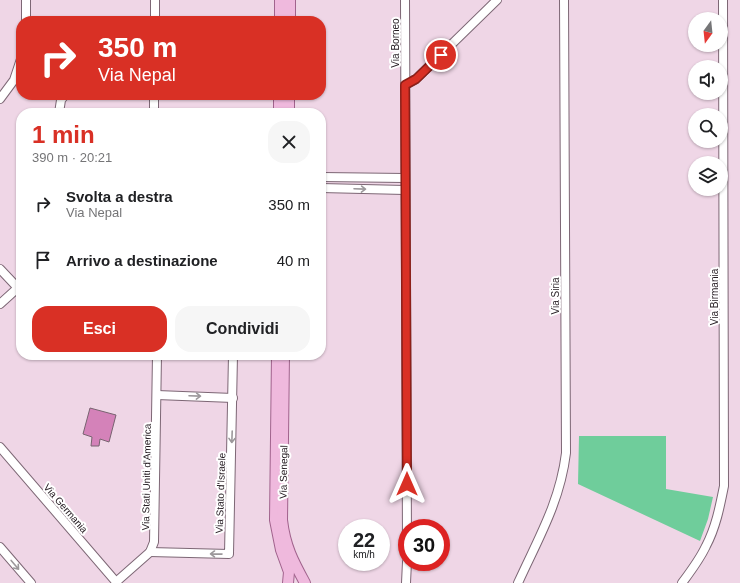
<!DOCTYPE html>
<html lang="it">
<meta charset="utf-8">
<style>
body{margin:0;font-family:Arial,sans-serif;background:#f6f6f6;color:#202124;height:100vh;display:flex;flex-direction:column;font-size:15px;white-space:nowrap}
*{box-sizing:border-box;margin:0}
p{font-size:13px;color:#757577}
.icon{flex:none;width:22px;height:22px;fill:none;stroke:currentColor;stroke-width:2;stroke-linecap:round;stroke-linejoin:round}
.map{position:relative;flex:1;overflow:hidden}
.details{position:absolute;left:16px;top:108px;width:310px;height:252px;display:flex;flex-direction:column;background:#fff;border-radius:16px;box-shadow:0 1px 3px #0004}
.details>*{flex:none}
.top-card{position:absolute;left:16px;top:16px;width:310px;height:84px;border-radius:16px;box-shadow:0 1px 3px #0004;background:#d93025;color:#fff;overflow:hidden}
.needle{width:26px;rotate:195deg}
.controls{position:absolute;left:688px;top:12px;display:grid;gap:8px}
.controls a{display:grid;place-items:center;width:40px;height:40px;border-radius:50%;background:#fff;box-shadow:0 1px 3px #0004;font-size:20px}
.speed{position:absolute;left:338px;top:519px;display:flex;gap:8px;font-size:20px;font-weight:700;text-align:center}
.speed>*{display:grid;place-content:center;width:52px;height:52px;border-radius:50%;background:#fff;box-shadow:0 1px 3px #0004;line-height:1}
.speed small{font-size:10px;font-weight:400}
.speed .limit{border:6px solid #d22;background:#fff;color:#111}
.pin{position:absolute;display:grid;place-items:center;width:34px;height:34px;color:#fff;margin:-17px;border:2px solid #fff;border-radius:50%;box-shadow:0 1px 4px #0007}
.me{position:absolute;width:44px;margin:-22px;rotate:0deg;stroke-linejoin:round;filter:drop-shadow(0 0 3px #0008)}
.turn{display:flex;align-items:center;gap:14px;height:84px;padding:0 16px;font-size:18px}
.turn .icon{width:52px;height:52px;stroke-width:2.5}
.turn b{display:block;font-size:28px;line-height:34px}
.round{display:grid;place-items:center;flex:none;width:42px;height:42px;border-radius:16px;background:#f6f6f6}
.summary{display:flex;align-items:center;justify-content:space-between;height:68px;padding:0 16px}
h1{font-size:24px;font-weight:800;line-height:30px;color:#d93025}
.action{display:flex;gap:8px;margin-top:auto;padding:8px 16px}
.action a{flex:1;height:46px;border-radius:16px;background:#d93025;color:#fff;font-size:16px;font-weight:800;line-height:46px;text-align:center}
.action a+a{background:#f6f6f6;color:#202124}
ul{padding:0;list-style:none}
li{display:flex;align-items:center;gap:12px;height:56px;padding:0 16px}
li div{flex:1}
li b{display:block;font-size:15px}
li em{font-style:normal}
.map>svg:first-child{display:block}
.green{fill:#6fcd9b}
.building{fill:#d482b9;stroke:#786370}
.lines{fill:none;stroke-linecap:round;stroke-linejoin:round}
.minor-casing{stroke:#7d6775;stroke-width:10}
.major-casing{stroke:#a1638d;stroke-width:12}
.minor{stroke:#fff;stroke-width:8}
.major{stroke:#efb9dd;stroke-width:10}
.oneway{stroke:#9c989b}
.route-casing{stroke:#8d1f18;stroke-width:10}
.route{stroke:#d93025;stroke-width:7}
.labels{text-anchor:middle;stroke-width:4;stroke-linejoin:round;paint-order:stroke}
.street-label{font-size:10px;fill:#231a20;stroke:#fff}
</style>
<div class="map">
<svg width="740" height="583" viewBox="0 0 740 583">
<rect width="100%" height="100%" fill="#efd6e6"/>
<path class="green" d="M579,436H666V489L713,497L708,519L700,541L578,484Z"/>
<path class="building" d="M90,408L116,415L109,442L100,439L99,446H91L92,437L83,434Z"/>
<g class="lines">
<defs>
<g id="minor">
<path d="M405,0L407,546"/>
<path d="M26,21V0"/>
<path d="M155,21V0"/>
<path d="M405,85L416,79L497,0"/>
<path d="M0,99L14,80L21,59"/>
<path d="M59,113L61,100L65,95"/>
<path d="M154,113V95"/>
<path d="M321,177L405,178"/>
<path d="M321,188L405,190"/>
<path d="M0,269L18,288"/>
<path d="M0,304L21,285"/>
<path d="M157,395L233,398"/>
<path d="M0,447L117,583"/>
<path d="M0,547L31,583"/>
<path d="M150,552L229,554L233,355"/>
<path d="M116,582L150,552L154,542L157,355"/>
<path d="M406,583L407,562"/>
<path d="M518,583C538,539 560,502 566,453L564,0"/>
<path d="M682,583C691,571 700,559 706,546C716,527 720,506 724,486L723,0"/>
</g>
<g id="major">
<path d="M280,21V0"/>
<path d="M290,21V0"/>
<path d="M279,113V95"/>
<path d="M289,113V95"/>
<path d="M277,355L275,520L281,550L289,572L288,583"/>
<path d="M284,355L282,520C285,546 293,561 305,583"/>
</g>
</defs>
<use href="#minor" class="minor-casing"/>
<use href="#major" class="major-casing"/>
<use href="#minor" class="minor"/>
<use href="#major" class="major"/>
</g>
<defs><path id="oneway-shaft" d="M-6 0H5M1.5-3L5.5 0L1.5 3" fill="none" stroke-width="1.6" stroke-linecap="round" stroke-linejoin="round"/></defs>
<g class="oneway">
<use href="#oneway-shaft" transform="translate(360 189) rotate(2)"/>
<use href="#oneway-shaft" transform="translate(195 396) rotate(2)"/>
<use href="#oneway-shaft" transform="translate(232 437) rotate(92)"/>
<use href="#oneway-shaft" transform="translate(216 554) rotate(-179)"/>
<use href="#oneway-shaft" transform="translate(15 565) rotate(50)"/>
</g>
<g class="lines">
<defs>
<path id="route" d="M407,484L405,85L416,79L441,55"/>
</defs>
<use href="#route" class="route-casing"/>
<use href="#route" class="route"/>
</g>
<g class="labels">
<g class="street-label">
<text transform="translate(395 43) rotate(-90)" y="4">Via Borneo</text>
<text transform="translate(555 296) rotate(-90)" y="4">Via Siria</text>
<text transform="translate(714 297) rotate(-90)" y="4">Via Birmania</text>
<text transform="translate(283 472) rotate(-89)" y="4">Via Senegal</text>
<text transform="translate(146 477) rotate(-89)" y="4">Via Stati Uniti d'America</text>
<text transform="translate(220 493) rotate(-88)" y="4">Via Stato d'Israele</text>
<text transform="translate(66 508) rotate(49)" y="4">Via Germania</text>
</g>
</g>
</svg>
<div class="controls">
<a><svg class="needle" viewBox="-14 -14 28 28"><path d="M0-13l5 13h-10z" fill="#e53935"/><path d="M0 13l5-13h-10z" fill="#757577"/></svg></a>
<a><svg class="icon" aria-label="sound" viewBox="0 0 24 24"><path d="M4 9h4l5-4v14l-5-4H4zM17 9q2 3 0 6"/></svg></a>
<a><svg class="icon" aria-label="search" viewBox="0 0 24 24"><circle cx="10" cy="10" r="6"/><path d="M15 15l6 6"/></svg></a>
<a><svg class="icon" aria-label="layers" viewBox="0 0 24 24"><path d="M12 4l9 5-9 5-9-5zM3 14l9 5 9-5"/></svg></a>
</div>
<div class="speed"><div>22<small>km/h</small></div><div class="limit">30</div></div>
<div class="pin" style="left:441px;top:55px;background:#d93025"><svg class="icon" aria-label="arrive" viewBox="0 0 24 24"><path d="M6 21V4h12l-3 4 3 4H6"/></svg></div>
<svg class="me" style="left:407px;top:484px" viewBox="-20 -20 40 40"><path d="M0-17L14 15 0 8-14 15z" fill="#d93025" stroke="#fff" stroke-width="4"/></svg>
<div class="top-card">
<div class="turn"><svg class="icon" aria-label="right" viewBox="0 0 24 24"><path d="M7 20v-9h11M14 6l5 5-5 5"/></svg><div><b>350 m</b>Via Nepal</div></div>
</div>
<section class="details">
<div class="summary"><div><h1>1 min</h1><p>390 m · 20:21</p></div><a class="round"><svg class="icon" aria-label="close" viewBox="0 0 24 24"><path d="M6 6l12 12M18 6L6 18"/></svg></a></div>
<ul>
<li><svg class="icon" aria-label="right" viewBox="0 0 24 24"><path d="M7 20v-9h11M14 6l5 5-5 5"/></svg><div><b>Svolta a destra</b><p>Via Nepal</p></div><em>350 m</em></li>
<li><svg class="icon" aria-label="arrive" viewBox="0 0 24 24"><path d="M6 21V4h12l-3 4 3 4H6"/></svg><div><b>Arrivo a destinazione</b></div><em>40 m</em></li>
</ul>
<div class="action"><a>Esci</a><a>Condividi</a></div>
</section>
</div>
